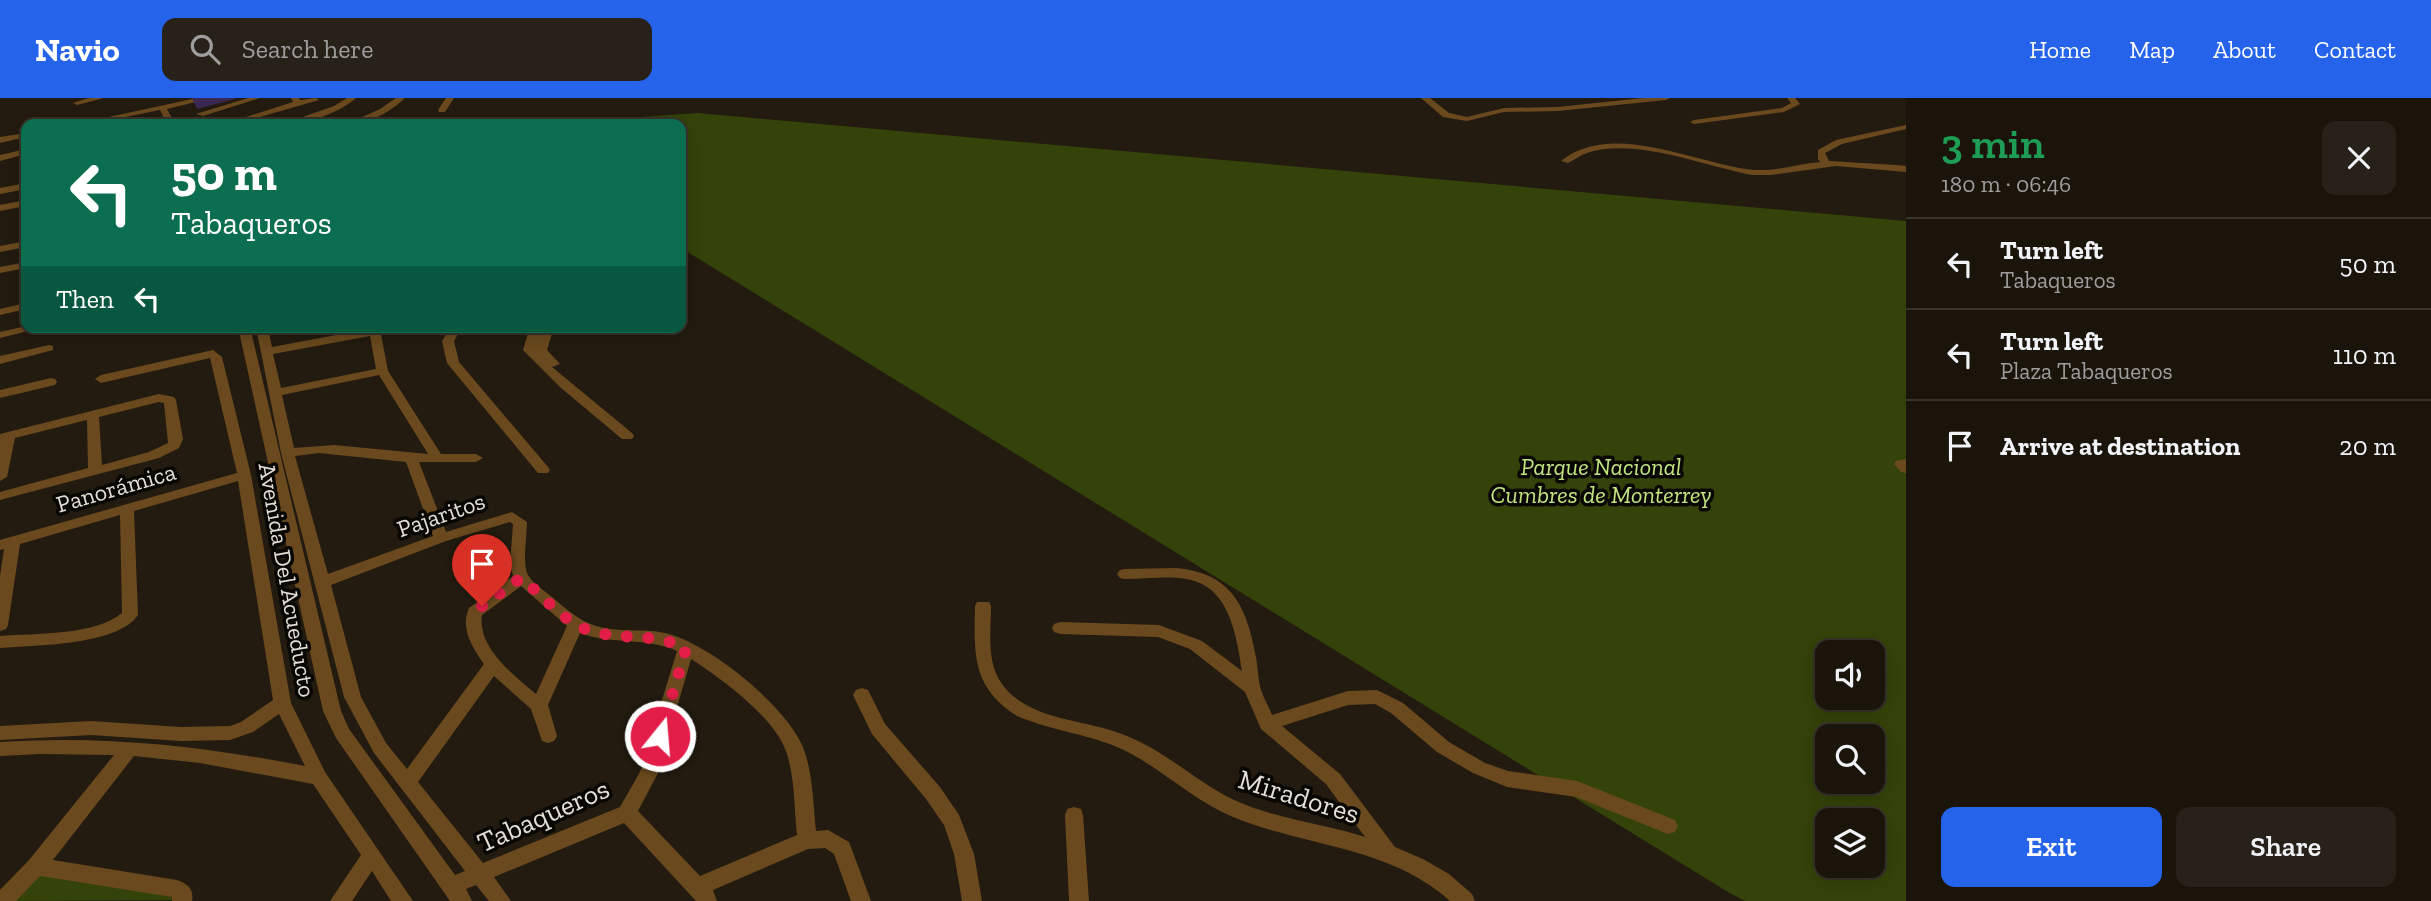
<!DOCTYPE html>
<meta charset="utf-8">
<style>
body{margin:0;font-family:"Zilla Slab",serif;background:#272119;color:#f1f3f6;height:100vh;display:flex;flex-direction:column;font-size:26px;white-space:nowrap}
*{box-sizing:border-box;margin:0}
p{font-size:23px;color:#9f9e9d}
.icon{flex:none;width:38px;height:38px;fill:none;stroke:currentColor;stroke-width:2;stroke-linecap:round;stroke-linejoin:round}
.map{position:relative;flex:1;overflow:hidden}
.sheet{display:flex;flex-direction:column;background:#1a140b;width:525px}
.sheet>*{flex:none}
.banner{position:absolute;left:21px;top:21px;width:665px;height:214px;border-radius:14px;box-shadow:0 4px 18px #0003,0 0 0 2px #38332c;background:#0b6e4f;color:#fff;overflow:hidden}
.controls{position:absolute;left:1815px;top:542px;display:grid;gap:14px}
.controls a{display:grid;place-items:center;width:70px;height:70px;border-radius:14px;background:#1a140b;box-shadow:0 4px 18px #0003,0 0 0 2px #38332c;font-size:35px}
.pin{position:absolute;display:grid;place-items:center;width:60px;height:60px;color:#fff;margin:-72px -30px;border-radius:50% 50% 50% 0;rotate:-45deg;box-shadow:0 0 7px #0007}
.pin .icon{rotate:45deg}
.me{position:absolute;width:77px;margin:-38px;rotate:17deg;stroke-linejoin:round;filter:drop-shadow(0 0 5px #0008)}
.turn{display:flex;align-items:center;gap:24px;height:147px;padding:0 35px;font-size:32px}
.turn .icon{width:91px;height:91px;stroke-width:2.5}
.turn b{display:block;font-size:49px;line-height:60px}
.then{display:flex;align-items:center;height:66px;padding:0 35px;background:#0003;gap:14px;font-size:26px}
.round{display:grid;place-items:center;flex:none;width:74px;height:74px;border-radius:14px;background:#272119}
.head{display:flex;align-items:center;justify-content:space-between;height:119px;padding:0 35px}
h1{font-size:42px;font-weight:600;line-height:52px;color:#1e9e55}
.cta{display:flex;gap:14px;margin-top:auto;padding:14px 35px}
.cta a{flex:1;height:80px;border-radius:14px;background:#2563eb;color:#fff;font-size:28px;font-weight:600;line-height:80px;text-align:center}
.cta a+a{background:#272119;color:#f1f3f6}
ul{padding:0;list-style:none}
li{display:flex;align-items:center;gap:21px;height:91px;padding:0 35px;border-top:2px solid #38332c}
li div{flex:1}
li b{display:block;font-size:26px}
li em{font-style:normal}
header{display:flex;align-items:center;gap:42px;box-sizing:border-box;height:98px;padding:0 35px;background:#2563eb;color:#fff}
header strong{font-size:33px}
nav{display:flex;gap:38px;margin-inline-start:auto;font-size:24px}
.search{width:490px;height:63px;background:#272119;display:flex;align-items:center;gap:18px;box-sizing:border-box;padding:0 24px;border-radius:14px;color:#9f9e9d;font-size:26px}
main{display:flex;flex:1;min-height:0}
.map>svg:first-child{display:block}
.green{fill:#344309;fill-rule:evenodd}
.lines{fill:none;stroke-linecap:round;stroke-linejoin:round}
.minor{fill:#6a491e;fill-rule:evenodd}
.shaded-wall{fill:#3b2853}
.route{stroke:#e11d48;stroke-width:12;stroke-dasharray:0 21.6}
.labels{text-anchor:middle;stroke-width:7;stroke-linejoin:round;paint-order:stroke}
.park-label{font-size:24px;font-style:italic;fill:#c3e580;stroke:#090703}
.street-label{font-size:24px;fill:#e4dfd7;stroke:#090703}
.near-street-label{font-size:28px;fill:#e4dfd7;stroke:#090703}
</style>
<header>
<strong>Navio</strong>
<div class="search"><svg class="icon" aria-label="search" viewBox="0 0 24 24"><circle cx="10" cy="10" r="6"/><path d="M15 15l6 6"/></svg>Search here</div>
<nav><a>Home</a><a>Map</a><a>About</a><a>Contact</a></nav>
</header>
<main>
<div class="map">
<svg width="1906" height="803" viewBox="0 0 1906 803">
<rect width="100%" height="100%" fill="#231b0f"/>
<g class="green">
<path d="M697,15L1906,123V803H1745L1728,794L681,150V26H543ZM1827,555H1872V600H1827ZM1827,639H1872V684H1827ZM1827,723H1872V768H1827Z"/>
<path d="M36,768L183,802L3,803Z"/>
</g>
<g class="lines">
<g class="minor">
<path d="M89,0H104L77,7L73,5Z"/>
<path d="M197,0H212L167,11L175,26H167L160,12L91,26H76Z"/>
<path d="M248,0H260L203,18L196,16Z"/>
<path d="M291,0H299L300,2L316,0L319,2L236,26H224L293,4Z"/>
<path d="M347,0H356C339,15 306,27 283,26L334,8Z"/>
<path d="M396,0H405C390,14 368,27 347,26L380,11Z"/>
<path d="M446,0H454L445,14H439L438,12Z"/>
<path d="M1421,0H1430L1449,15L1467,19L1504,10L1558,9L1643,0H1670L1666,2L1558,13L1504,14L1467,23L1443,19Z"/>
<path d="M1787,0H1795L1800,6L1784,14L1694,26L1690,24L1694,22L1782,10L1791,5Z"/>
<path d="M1906,27V31L1842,46L1825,55L1829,63L1896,67L1906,68V74L1836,68L1771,77H1752C1704,68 1635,39 1587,55C1581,57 1574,62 1568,65L1561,63C1613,21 1697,67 1755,72C1777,73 1799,66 1820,64L1818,61V52L1836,42Z"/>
<path d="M26,35V39L0,45V39Z"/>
<path d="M26,51V56L0,63V57Z"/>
<path d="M26,85V91L0,96V90Z"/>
<path d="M26,102V108L0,113V107Z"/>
<path d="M26,143V149L0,154V148Z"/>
<path d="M26,164V170L0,175V169Z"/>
<path d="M26,205V211L0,217V211Z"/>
<path d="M26,228L44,229L0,240V234Z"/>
<path d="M238,229H250L341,613L349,631L455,777L465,773L374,655L344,599L281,355L256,229H268L272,249L379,229H404L381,236L388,273L441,356H476L483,360L476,364H419L446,434L512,414L527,424C527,437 522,467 528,477C532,485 545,493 552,499C565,510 579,523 596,528C618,535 642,530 665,535C709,545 785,607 803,649C813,675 813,705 816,733L828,732L849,744L871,803H851L834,756L825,750L808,751L713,792L717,803H696L624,725L494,779L511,803H489L476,787L466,791L472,803H450L336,640L323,613ZM370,238L376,271L281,290L273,256ZM379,277L428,356L334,347L294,350L282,297ZM319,355L406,364L433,438L328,476L295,358ZM510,424L513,426L510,466L513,478L469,510C460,530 472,549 484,566L407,671L386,645L361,599L331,487L446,443ZM521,488L567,528L536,596C513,577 477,549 482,517ZM580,535C612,547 647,539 677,553L640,674L620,709L483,765L418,684L494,578L531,611L542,643L548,645L554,643L557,638L548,607ZM691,561C722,581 776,620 787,656C795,682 794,710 797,737L700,778L638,713L658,675Z"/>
<path d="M451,229H462L454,243L459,264L548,369L550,372L548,375H538L447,265L442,243Z"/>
<path d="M530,229H542L541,232L542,229H554L547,252L560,266L552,269L632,335L634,338L632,341H622L560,289L523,252Z"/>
<path d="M49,247L53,248V252L0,266V258Z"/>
<path d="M213,252L222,259L251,377L291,605L325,674L413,803H391L372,773L352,803H330L361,757L313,686L200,665L134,658L53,762L177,782C188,786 194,791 192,803H172V799L40,778L16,803H0V792L29,762L114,657L40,656L0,658V644C106,637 201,648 305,668L279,616L253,634L230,642L181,643L91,637L0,642V628L91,623L181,629L230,628L241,624L273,602L238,383L134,413L138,517C117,548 35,547 0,550V538C35,535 94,538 122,515L120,417L20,446L8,527L6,531L0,533V478L4,451L0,452V442L237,375L210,260L101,285L95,281L101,277Z"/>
<path d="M51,280L55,281L57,284L55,287L0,300V292Z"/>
<path d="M159,296L174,299L176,302L183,341L179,350L159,360L0,402V394L88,370L87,322L15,340L7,379L0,383V336ZM159,304L164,305L168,345L149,354L102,367L99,319Z"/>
<path d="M1906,361V375L1901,374L1894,366L1896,363Z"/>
<path d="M1176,470C1232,475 1247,509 1256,559C1258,570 1258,582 1261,592C1264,601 1269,609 1272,617L1348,593L1377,592L1403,605L1449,644L1485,665L1508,673L1577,683L1675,722L1678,728L1675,734L1668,736L1576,699L1507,689L1473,675L1437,654L1391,615L1375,606L1348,607L1282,628L1340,676L1395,749L1423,761L1449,776L1472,796L1475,803H1450C1389,748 1306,749 1233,719C1193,702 1162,671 1124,652C1090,636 1052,633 1017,618C972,589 974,557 975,508L977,504H989L991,508C991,533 986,564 1002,586C1029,623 1083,621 1122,636C1163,651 1194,682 1232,701C1274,721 1322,725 1365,739L1326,686L1261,631L1245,594L1190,551L1158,539L1060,536L1054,534L1052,530L1054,526L1060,524L1159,527L1202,543L1242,573C1237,540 1230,491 1191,482C1170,477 1147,481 1125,481L1120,480L1117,476L1120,472L1125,471Z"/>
<path d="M862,590L868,592L885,626L940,689L959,717L974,756L982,803H962L954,756L944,727L926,701L872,636L853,597L856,592Z"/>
<path d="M1074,709L1081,711L1083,717L1089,803H1069L1065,717L1067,711Z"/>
</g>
</g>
<path class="shaded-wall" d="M192,0H235V1L197,11Z"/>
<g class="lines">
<path class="route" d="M482,508L521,480C543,498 559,519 585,531C618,544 655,533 686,551L660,638"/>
</g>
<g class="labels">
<g class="park-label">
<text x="1601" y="377">Parque Nacional<tspan x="1601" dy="28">Cumbres de Monterrey</tspan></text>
</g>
<g class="street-label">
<text transform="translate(116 390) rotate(-16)" y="8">Panorámica</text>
<text transform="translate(441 417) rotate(-19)" y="8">Pajaritos</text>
<text transform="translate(287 482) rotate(80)" y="8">Avenida Del Acueducto</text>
</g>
<g class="near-street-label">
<text transform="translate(1299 698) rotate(17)" y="10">Miradores</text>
<text transform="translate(543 717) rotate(-24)" y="10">Tabaqueros</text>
</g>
</g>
</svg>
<div class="controls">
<a><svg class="icon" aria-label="sound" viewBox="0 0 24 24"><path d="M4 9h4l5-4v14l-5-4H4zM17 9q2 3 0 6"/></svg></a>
<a><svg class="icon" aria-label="search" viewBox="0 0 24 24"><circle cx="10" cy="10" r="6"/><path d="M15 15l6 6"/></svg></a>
<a><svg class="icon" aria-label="layers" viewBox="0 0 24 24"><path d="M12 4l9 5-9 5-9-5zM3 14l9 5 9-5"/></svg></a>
</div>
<div class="pin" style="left:482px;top:508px;background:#d93025"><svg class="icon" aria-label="arrive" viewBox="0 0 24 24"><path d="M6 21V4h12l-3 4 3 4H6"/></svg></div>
<svg class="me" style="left:660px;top:638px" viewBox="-20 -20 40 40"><circle r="17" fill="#e11d48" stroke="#fff" stroke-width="3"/><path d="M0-11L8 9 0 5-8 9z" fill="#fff"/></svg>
<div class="banner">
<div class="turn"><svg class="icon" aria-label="left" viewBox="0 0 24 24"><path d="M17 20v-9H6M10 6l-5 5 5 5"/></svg><div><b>50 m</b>Tabaqueros</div></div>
<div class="then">Then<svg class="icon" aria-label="left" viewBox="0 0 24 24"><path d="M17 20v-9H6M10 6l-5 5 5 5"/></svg></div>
</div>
</div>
<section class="sheet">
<div class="head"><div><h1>3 min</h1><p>180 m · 06:46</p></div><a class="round"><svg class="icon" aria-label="close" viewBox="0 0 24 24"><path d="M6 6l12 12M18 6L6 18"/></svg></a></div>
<ul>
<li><svg class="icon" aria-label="left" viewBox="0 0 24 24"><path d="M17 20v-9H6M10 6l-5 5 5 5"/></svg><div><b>Turn left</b><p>Tabaqueros</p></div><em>50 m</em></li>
<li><svg class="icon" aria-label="left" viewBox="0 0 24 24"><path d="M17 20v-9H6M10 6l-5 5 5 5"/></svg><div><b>Turn left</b><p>Plaza Tabaqueros</p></div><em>110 m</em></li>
<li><svg class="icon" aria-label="arrive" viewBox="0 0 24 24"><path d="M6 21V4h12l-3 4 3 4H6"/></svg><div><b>Arrive at destination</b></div><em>20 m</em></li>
</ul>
<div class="cta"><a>Exit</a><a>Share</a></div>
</section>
</main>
